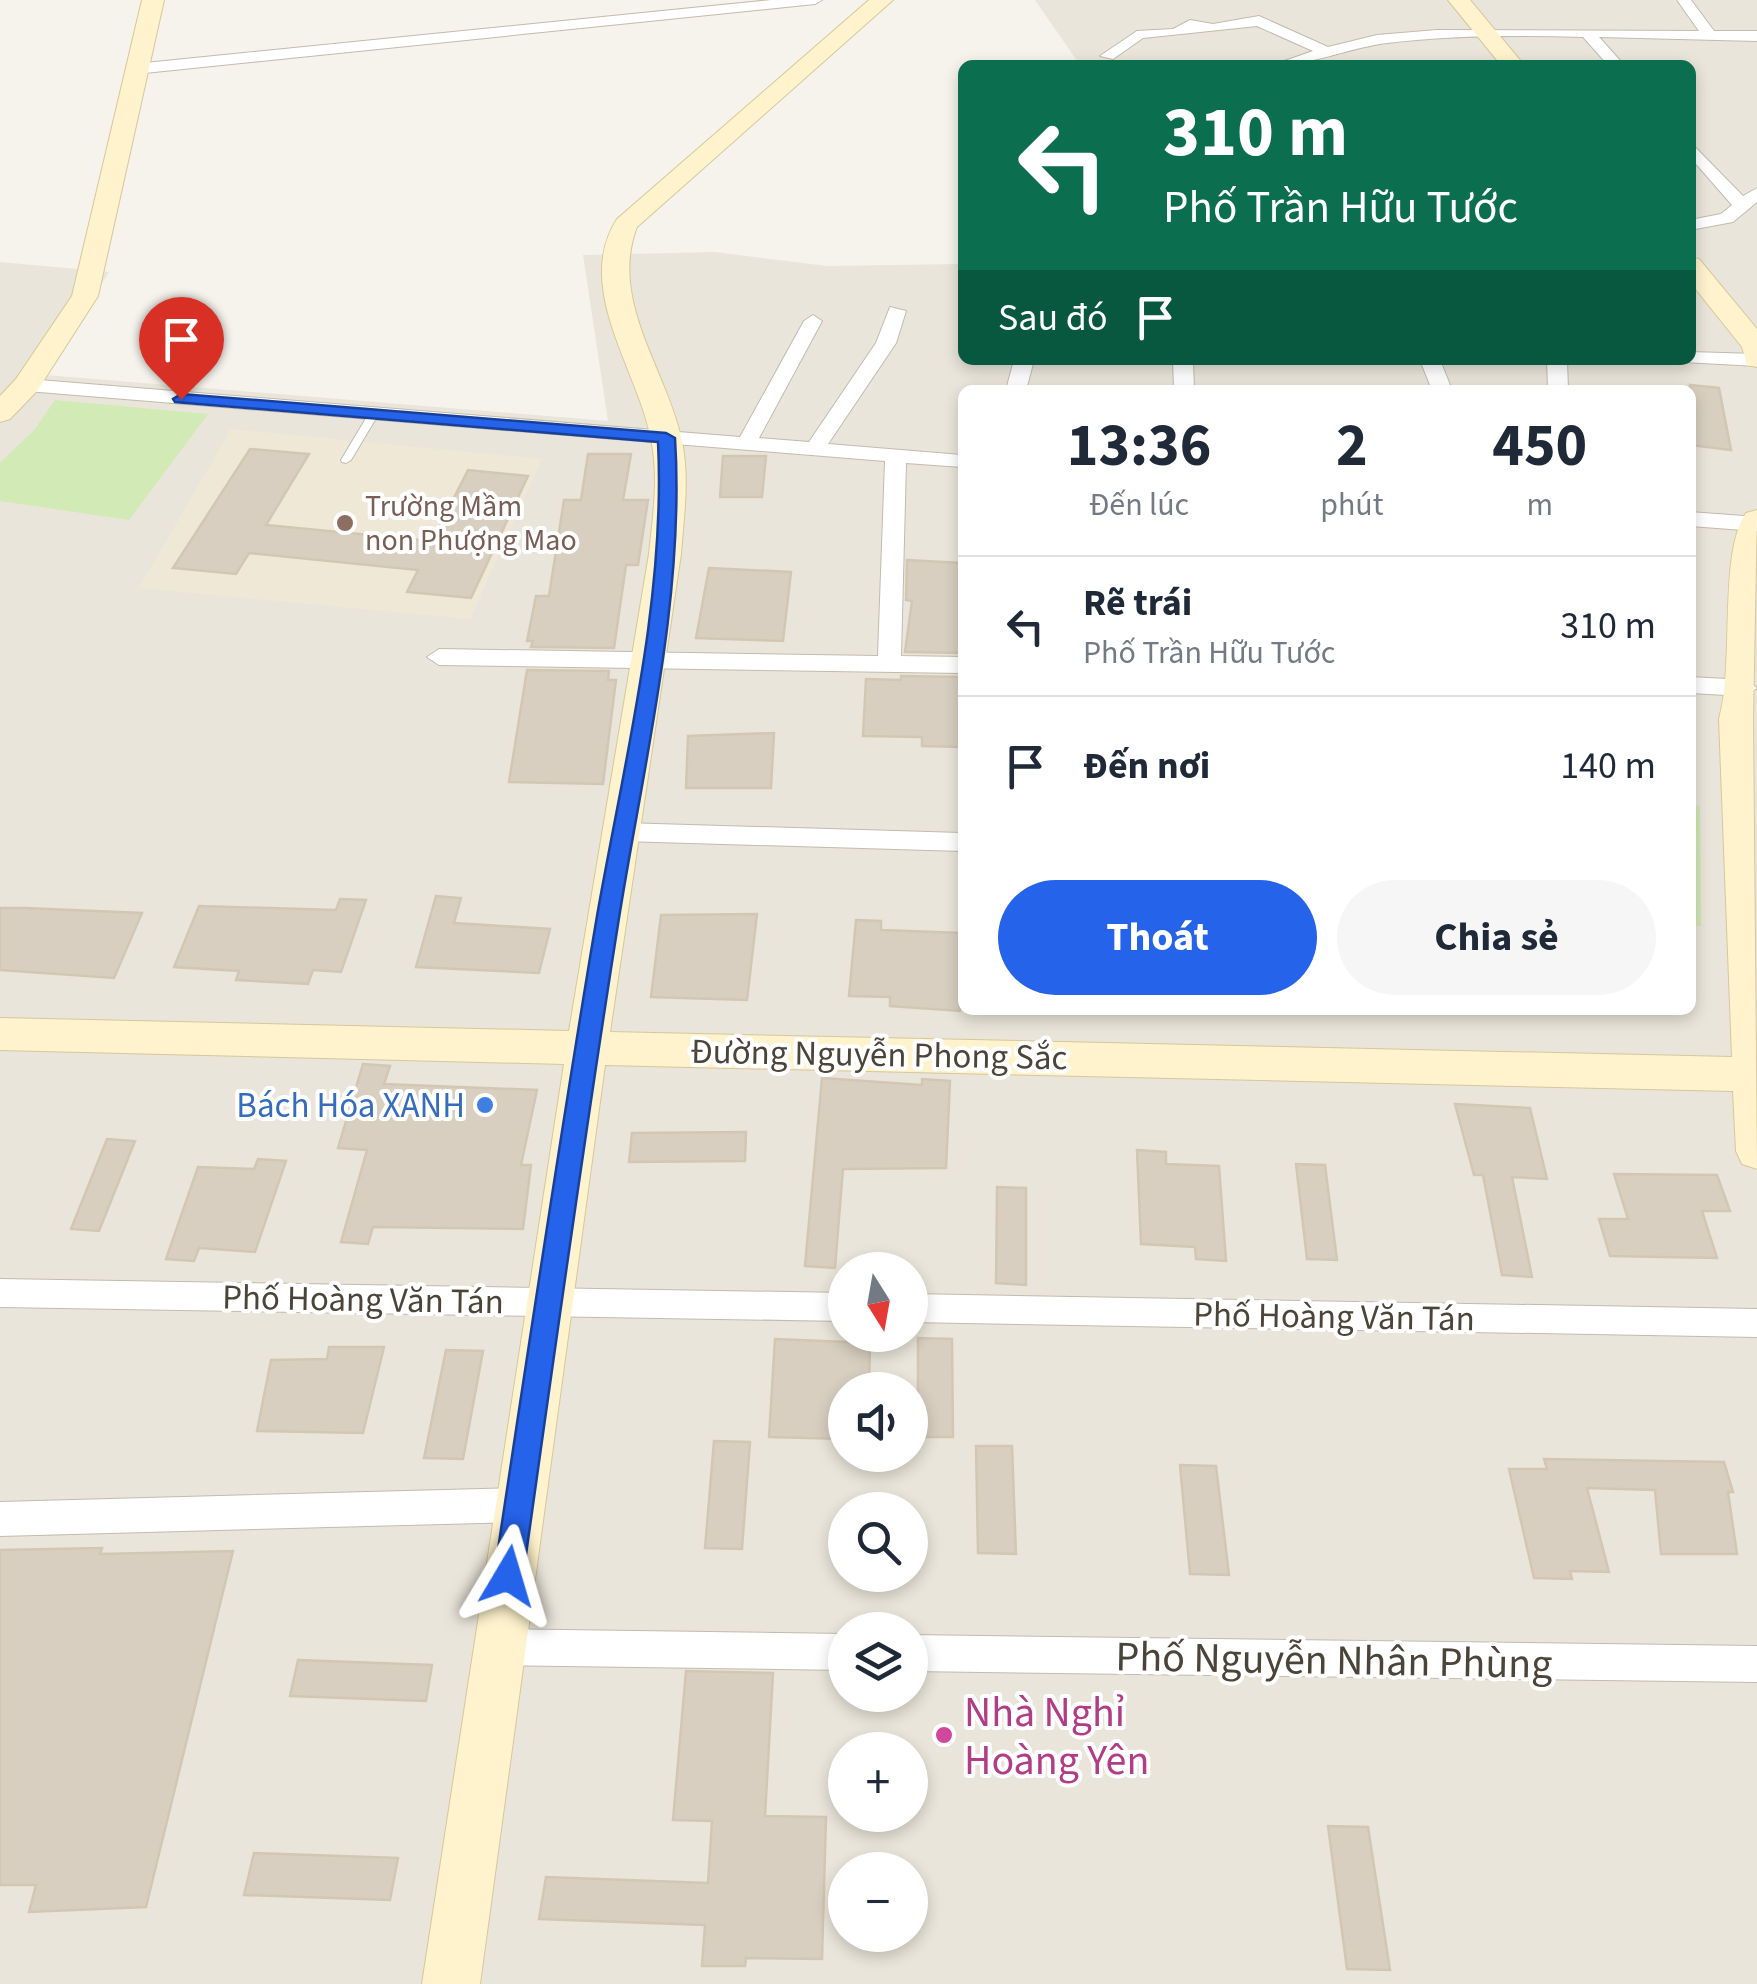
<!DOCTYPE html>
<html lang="vi">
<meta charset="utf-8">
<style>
body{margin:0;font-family:"Source Sans 3",sans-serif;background:#f6f6f7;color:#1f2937;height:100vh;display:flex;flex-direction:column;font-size:38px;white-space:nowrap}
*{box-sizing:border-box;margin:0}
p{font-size:32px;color:#747a83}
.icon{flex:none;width:55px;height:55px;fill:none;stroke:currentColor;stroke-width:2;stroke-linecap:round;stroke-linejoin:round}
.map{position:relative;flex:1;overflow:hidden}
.side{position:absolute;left:958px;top:385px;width:738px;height:630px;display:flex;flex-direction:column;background:#fff;border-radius:15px;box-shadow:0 5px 15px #0003}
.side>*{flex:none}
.top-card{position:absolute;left:958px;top:60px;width:738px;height:305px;border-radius:15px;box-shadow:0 5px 15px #0003;background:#0b6e4f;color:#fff;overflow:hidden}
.needle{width:65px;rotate:169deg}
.tools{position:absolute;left:828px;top:1252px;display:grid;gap:20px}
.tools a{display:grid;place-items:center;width:100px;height:100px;border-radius:50%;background:#fff;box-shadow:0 5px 15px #0003;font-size:50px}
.pin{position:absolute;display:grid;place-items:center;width:85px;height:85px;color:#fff;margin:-102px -42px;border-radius:50% 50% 50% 0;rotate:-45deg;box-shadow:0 0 10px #0007}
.pin .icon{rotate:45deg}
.me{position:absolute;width:110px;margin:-55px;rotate:7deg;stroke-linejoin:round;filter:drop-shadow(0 0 8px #0008)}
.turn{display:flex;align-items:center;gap:35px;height:210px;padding:0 40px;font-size:45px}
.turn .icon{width:130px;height:130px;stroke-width:2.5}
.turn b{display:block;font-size:70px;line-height:85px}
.then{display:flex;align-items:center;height:95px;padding:0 40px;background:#0003;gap:20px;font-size:38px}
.eta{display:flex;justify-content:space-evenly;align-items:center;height:170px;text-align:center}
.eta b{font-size:60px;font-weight:700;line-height:70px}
.primary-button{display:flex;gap:20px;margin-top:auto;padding:20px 40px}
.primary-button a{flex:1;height:115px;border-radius:60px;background:#2563eb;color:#fff;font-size:40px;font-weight:700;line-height:115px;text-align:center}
.primary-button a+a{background:#f6f6f7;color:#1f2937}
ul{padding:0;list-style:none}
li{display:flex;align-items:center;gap:30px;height:140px;padding:0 40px;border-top:2px solid #e0e1e3}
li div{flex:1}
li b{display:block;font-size:38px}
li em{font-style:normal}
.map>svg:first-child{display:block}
.residential{fill:#eae5da;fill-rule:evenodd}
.education{fill:#efe8d6}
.green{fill:#d2eab5}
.building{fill:#d8cfc1;stroke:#d3c7b4;stroke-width:2.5}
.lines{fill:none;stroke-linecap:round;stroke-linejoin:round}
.lane-casing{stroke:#c2bbae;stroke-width:2}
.street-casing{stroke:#c2bbae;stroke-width:2}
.secondary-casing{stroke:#d6c79b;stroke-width:2}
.lane{fill:#fff;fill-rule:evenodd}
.street{fill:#fff;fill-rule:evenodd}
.secondary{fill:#fff3cd;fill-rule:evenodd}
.route{fill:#2563eb;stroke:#184099;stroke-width:2.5}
.education-dot{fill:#8d6e63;stroke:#fff;stroke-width:4}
.shop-dot{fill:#3f7fe0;stroke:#fff;stroke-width:4}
.hotel-dot{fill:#d1479c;stroke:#fff;stroke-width:4}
.labels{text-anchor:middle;stroke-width:8;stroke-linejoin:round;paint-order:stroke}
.far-education-label{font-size:30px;fill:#785e54;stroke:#fff;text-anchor:start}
.street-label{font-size:35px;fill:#4b4439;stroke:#fff}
.shop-label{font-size:35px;fill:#366cbe;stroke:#fff;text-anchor:end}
.near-street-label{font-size:42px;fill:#4b4439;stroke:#fff}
.near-hotel-label{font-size:42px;fill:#b23c85;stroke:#fff;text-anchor:start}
</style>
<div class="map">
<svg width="1757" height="1984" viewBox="0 0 1757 1984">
<rect width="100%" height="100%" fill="#f6f3ec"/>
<path class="residential" d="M1035,0H1757V1984H0V262L109,272L46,375L608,421L583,255L715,252L827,266L959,264L962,260V360H1690V65H1080ZM962,390H1690V1010H962ZM845,1270H910V1335H845ZM845,1390H910V1455H845ZM845,1510H910V1575H845ZM845,1630H910V1695H845ZM845,1750H910V1815H845ZM845,1870H910V1935H845Z"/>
<path class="education" d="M231,429L542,459L470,619L139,588Z"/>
<g class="green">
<path d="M55,400L208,414L129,520L0,501V463L35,429Z"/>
<path d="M1690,805L1700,806L1701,926H1690Z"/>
</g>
<g class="building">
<path d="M1690,385L1719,388L1731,450L1690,445Z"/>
<path d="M250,449L309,454L266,525L432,541L468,470L528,476L471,598L407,592L418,570L249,553L236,574L173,568Z"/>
<path d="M588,454H631L623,500H648L638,565H626L614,648L531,647L533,641H527L536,596H549L564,500H581Z"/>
<path d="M723,456H766L762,497H720Z"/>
<path d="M907,560L962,563V653L905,652L912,601L906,600Z"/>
<path d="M709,568L791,572L783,641L696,638Z"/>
<path d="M527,670L609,671L608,680H616L603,784L509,782Z"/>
<path d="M901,676L962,677V747L922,746V737L863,736L866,679L901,680Z"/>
<path d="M774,733L771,788H686L688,736Z"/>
<path d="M436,896L461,898L454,923L550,929L539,973L416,967Z"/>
<path d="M340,899L366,900L341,972L313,970L308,984L236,980L239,971L174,967L199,906L336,910Z"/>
<path d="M0,908H25L142,913L114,978L0,970Z"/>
<path d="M757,914L747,1000L651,997L661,915Z"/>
<path d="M856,920L881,921V930L962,933L960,1011L890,1006V997L849,996Z"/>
<path d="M363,1064L390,1066L384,1084L537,1090L521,1165H531L523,1229L373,1227L368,1244L341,1242L367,1150L338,1148Z"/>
<path d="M822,1078L922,1085V1079L950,1081L946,1168L843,1169L835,1268L805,1266Z"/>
<path d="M1455,1104L1530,1108L1547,1179L1512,1177L1532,1277L1502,1275L1483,1175H1474Z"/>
<path d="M746,1132L745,1161L629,1162L632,1133Z"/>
<path d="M107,1139L135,1141L99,1231L71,1229Z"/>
<path d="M1137,1150L1166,1152V1164L1219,1166L1226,1261L1196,1259L1195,1247L1141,1244Z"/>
<path d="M258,1159L286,1161L255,1252L199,1248L194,1261L166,1259L198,1167L254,1169Z"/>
<path d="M1296,1164L1325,1165L1337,1260L1307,1259Z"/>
<path d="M1614,1174L1717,1175L1730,1211H1702L1717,1258L1610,1256L1599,1219H1628Z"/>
<path d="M997,1187L1026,1188V1285L996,1283Z"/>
<path d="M918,1338L952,1339L953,1437H918Z"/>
<path d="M775,1339L870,1343L869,1390H845V1439L769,1437Z"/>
<path d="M329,1347H384L363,1433L257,1431L271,1360L327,1359Z"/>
<path d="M446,1350L483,1351L463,1459L424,1458Z"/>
<path d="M714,1441L750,1442L742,1549L705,1548Z"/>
<path d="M976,1446H1012L1016,1554L978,1553Z"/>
<path d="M1544,1459L1724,1462L1733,1492H1728L1737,1554H1661L1655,1490L1587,1488L1609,1572L1570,1571L1572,1579L1534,1578L1509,1469H1547Z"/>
<path d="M1180,1465L1216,1466L1229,1575L1190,1574Z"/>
<path d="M102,1548L100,1554L233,1551L146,1907L29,1912L36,1885H0V1550Z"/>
<path d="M298,1660L432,1665L426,1701L290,1696Z"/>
<path d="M686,1671L773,1673L765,1816L826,1817L822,1959L746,1958L745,1966H702L705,1925L539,1919L546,1877L708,1883L712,1821L673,1820Z"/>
<path d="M1328,1826L1368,1827L1390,1970L1347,1969Z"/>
<path d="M254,1853L398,1858L390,1900L244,1895Z"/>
</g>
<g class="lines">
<defs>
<path id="lane" d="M373,412L378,415L351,460L346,463L342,462L341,460L368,415Z"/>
<g id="street">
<path d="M771,0H822L815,4L135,74L127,69L135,64Z"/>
<path d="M1677,0H1691L1714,31H1757V41L1599,37L1624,65H1608L1583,37C1518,35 1452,35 1387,43C1347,48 1314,65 1273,65L1313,51L1257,26L1143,38L1113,59L1100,56L1137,31L1173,29L1190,20L1213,24L1259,16L1328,47L1377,35L1437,30L1699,31Z"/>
<path d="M1690,142L1743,196L1757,188V202L1733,222L1690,230V220L1721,214L1732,205L1690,157Z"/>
<path d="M890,307L906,311L896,343L828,444L962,455V467L906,463L901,656L962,657V673L439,665L427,657L439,649L878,656L885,461L27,391L17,385L27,379L740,437L804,321L813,315L822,321L759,438L809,442L876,343Z"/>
<path d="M1690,352L1757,354V366L1683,362L1690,360Z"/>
<path d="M1014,360H1034L1026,390H1006Z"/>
<path d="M1173,360H1193L1194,390H1174Z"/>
<path d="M1420,360H1440L1452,390H1432Z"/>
<path d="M1547,360H1567L1568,390H1548Z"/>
<path d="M1690,512L1757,517V531L1690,526Z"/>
<path d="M1690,677L1745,680L1757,688L1745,696L1690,693Z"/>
<path d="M623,823L962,833V851L623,841L610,832Z"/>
<path d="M0,1279L845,1293V1321L0,1307Z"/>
<path d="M910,1294L1757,1309V1337L910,1322Z"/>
<path d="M517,1488L529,1493L534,1505L529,1517L517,1522L0,1536V1502Z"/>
<path d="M499,1629L845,1634V1670L499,1665L486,1660L481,1647L486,1634Z"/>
<path d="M910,1635L1757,1646V1682L910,1671Z"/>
</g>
<g id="secondary">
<path d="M142,0H164L98,296L37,391L10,419L0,422V396L16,379L72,296Z"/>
<path d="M869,0H893L637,227C609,299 665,368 681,437C690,475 684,515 681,554L610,1032L1732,1057L1719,719C1735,663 1718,554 1746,513L1757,510L1753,719L1757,1169L1742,1164L1736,1151L1733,1091L605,1065L480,1984H422L564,1064L0,1050V1018L569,1031L649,554C653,516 659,477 651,439C638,370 573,287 617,219Z"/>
<path d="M1448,0H1470L1524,65H1501Z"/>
<path d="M1690,257L1699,259L1757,329V367L1747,365L1742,347L1690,282Z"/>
</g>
</defs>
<use href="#lane" class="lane-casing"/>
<use href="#street" class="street-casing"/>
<use href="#secondary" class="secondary-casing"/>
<use href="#lane" class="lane"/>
<use href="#street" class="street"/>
<use href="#secondary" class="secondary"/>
</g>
<path class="route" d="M181,394L666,433L675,438C685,597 644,761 619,918C584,1137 554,1356 523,1576L518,1586L508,1591L498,1586L494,1576C527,1356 560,1135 597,916C624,762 666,599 658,442L175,402L173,399Z"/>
<circle class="education-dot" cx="345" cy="523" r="10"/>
<circle class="shop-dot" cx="485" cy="1105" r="10"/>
<circle class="hotel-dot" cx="944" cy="1735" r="10"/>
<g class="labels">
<g class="far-education-label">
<text x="365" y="516">Trường Mầm<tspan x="365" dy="34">non Phượng Mao</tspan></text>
</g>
<g class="street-label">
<text transform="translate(879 1054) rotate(1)" y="12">Đường Nguyễn Phong Sắc</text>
<text transform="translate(363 1299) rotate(1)" y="12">Phố Hoàng Văn Tán</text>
<text transform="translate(1334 1316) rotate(1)" y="12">Phố Hoàng Văn Tán</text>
</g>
<g class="shop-label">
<text x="465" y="1117">Bách Hóa XANH</text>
</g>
<g class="near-street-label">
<text transform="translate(1334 1659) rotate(1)" y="15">Phố Nguyễn Nhân Phùng</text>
</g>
<g class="near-hotel-label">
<text x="964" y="1726">Nhà Nghỉ<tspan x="964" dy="48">Hoàng Yên</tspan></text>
</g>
</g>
</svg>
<div class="tools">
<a><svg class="needle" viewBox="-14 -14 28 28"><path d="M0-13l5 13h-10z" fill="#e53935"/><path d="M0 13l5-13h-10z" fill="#747a83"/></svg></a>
<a><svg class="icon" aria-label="sound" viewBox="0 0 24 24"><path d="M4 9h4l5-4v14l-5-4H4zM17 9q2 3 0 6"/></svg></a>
<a><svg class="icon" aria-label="search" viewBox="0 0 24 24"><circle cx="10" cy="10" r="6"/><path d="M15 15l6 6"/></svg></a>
<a><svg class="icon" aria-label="layers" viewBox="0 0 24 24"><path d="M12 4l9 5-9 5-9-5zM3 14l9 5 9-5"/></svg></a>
<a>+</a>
<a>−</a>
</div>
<div class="pin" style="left:181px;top:399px;background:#d93025"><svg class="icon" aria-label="arrive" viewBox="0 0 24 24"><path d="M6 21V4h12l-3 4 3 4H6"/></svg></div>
<svg class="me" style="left:508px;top:1576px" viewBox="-20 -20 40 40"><path d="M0-17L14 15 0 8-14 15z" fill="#2563eb" stroke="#fff" stroke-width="4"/></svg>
<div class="top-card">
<div class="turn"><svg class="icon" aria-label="left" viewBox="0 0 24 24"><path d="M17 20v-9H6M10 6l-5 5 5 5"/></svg><div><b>310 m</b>Phố Trần Hữu Tước</div></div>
<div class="then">Sau đó<svg class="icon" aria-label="arrive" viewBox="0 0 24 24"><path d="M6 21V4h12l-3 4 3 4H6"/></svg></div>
</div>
<section class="side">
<div class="eta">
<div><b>13:36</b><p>Đến lúc</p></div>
<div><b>2</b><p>phút</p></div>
<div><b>450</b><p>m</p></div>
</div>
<ul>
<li><svg class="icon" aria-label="left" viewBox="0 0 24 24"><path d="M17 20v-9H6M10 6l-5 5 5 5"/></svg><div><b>Rẽ trái</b><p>Phố Trần Hữu Tước</p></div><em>310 m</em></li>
<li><svg class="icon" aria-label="arrive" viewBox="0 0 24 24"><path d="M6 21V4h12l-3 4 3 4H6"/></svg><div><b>Đến nơi</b></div><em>140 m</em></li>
</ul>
<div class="primary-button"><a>Thoát</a><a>Chia sẻ</a></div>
</section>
</div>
